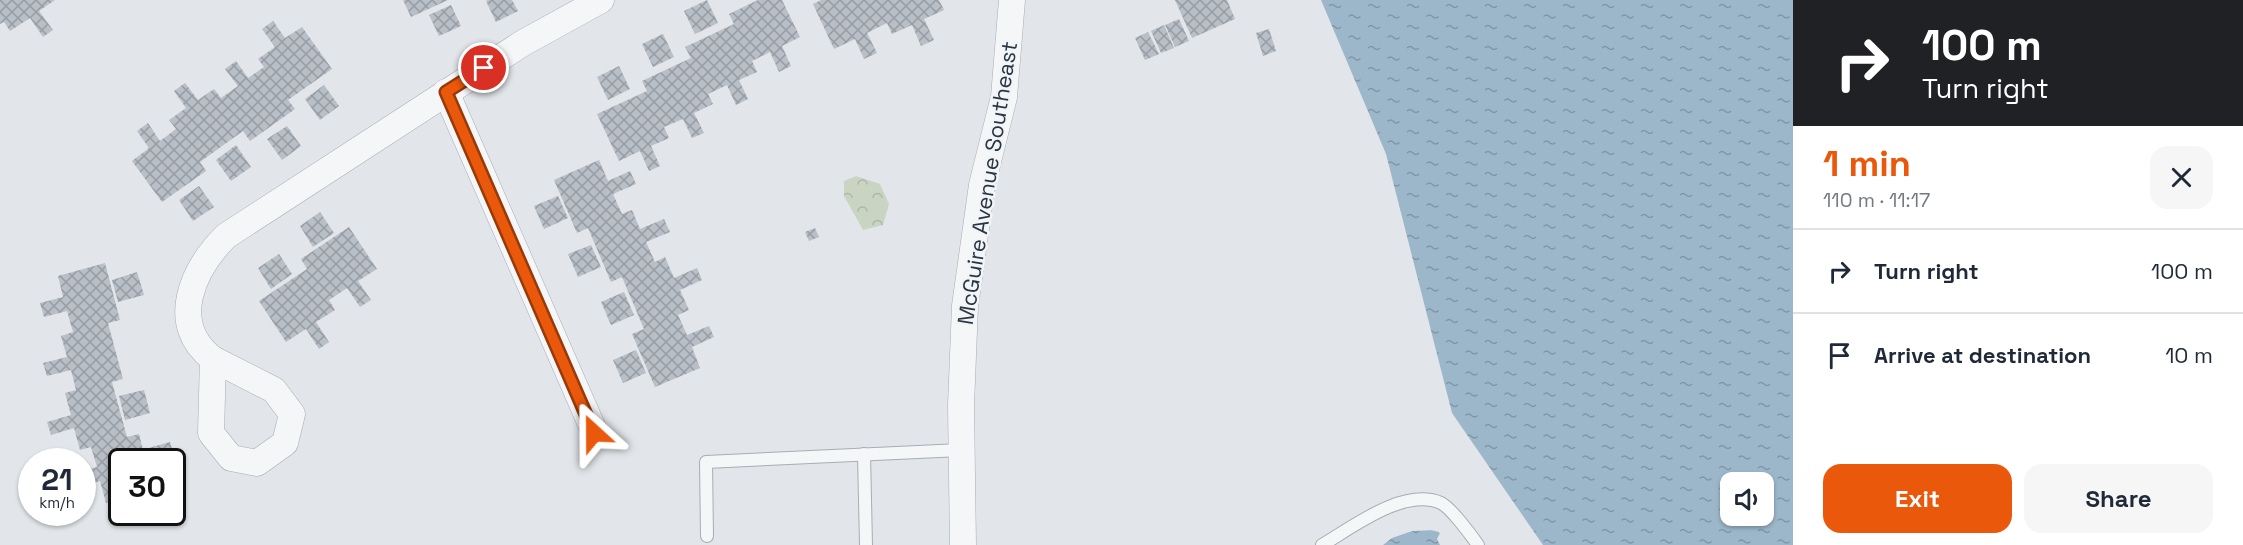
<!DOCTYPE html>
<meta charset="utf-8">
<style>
body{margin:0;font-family:"Space Grotesk",sans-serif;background:#f6f6f7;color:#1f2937;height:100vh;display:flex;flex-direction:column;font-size:22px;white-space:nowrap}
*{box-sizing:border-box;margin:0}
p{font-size:20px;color:#747a83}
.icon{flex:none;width:33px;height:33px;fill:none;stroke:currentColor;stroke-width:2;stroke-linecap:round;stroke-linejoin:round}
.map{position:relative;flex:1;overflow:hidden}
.panel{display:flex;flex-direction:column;background:#fff;width:450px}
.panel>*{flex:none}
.banner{background:#202124;color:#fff;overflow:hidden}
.tools{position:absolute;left:1720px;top:472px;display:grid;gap:12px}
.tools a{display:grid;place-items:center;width:54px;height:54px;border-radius:12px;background:#fff;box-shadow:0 2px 4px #0004;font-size:30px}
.speed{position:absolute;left:18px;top:448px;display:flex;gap:12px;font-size:30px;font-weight:700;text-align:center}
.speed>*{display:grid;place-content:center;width:78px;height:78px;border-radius:50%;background:#fff;box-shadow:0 2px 4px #0004;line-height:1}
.speed small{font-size:15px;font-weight:400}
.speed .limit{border:3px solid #111;border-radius:9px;background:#fff;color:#111}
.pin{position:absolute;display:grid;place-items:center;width:51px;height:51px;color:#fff;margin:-26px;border:3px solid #fff;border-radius:50%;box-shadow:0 2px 6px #0007}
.me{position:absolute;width:66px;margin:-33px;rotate:336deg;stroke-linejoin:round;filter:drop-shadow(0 0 4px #0008)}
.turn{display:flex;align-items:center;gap:21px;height:126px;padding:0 30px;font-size:27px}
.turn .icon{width:78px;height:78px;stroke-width:2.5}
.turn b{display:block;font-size:42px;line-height:51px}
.round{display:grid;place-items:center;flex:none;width:63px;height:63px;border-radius:18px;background:#f6f6f7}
.headline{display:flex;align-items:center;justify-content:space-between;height:102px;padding:0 30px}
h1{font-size:36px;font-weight:600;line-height:45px;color:#ea580c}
.button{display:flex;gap:12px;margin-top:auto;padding:12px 30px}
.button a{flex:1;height:69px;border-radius:18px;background:#ea580c;color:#fff;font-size:24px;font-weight:600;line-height:69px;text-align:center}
.button a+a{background:#f6f6f7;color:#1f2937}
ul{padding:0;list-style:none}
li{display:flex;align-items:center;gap:18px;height:84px;padding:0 30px;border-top:2px solid #e0e1e3}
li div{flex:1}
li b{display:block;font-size:22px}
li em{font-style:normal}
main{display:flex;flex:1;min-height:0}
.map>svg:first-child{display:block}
.park{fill:url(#park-crowns)}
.water{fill:url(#water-ripples);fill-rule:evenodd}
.pier{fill:#e2e6ea}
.building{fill:url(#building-cross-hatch)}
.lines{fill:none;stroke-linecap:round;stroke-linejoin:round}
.service-casing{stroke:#a7adb4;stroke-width:14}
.minor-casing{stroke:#a7adb4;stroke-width:27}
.service{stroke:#f5f6f8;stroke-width:12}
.minor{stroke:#f5f6f8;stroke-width:26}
.route-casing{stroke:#983908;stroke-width:15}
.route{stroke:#ea580c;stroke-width:10}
.labels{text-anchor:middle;stroke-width:5;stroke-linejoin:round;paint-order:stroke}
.street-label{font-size:22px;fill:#2a3542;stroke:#f2f5f8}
</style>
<main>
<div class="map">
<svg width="1793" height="545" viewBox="0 0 1793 545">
<defs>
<pattern id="park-crowns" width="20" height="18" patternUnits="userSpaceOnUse" patternTransform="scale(1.5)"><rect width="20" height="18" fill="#c9d4c3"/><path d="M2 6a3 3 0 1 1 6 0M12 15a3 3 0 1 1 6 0" fill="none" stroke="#adb7a9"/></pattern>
<pattern id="water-ripples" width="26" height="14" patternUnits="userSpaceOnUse" patternTransform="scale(1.5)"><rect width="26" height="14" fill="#9db7ca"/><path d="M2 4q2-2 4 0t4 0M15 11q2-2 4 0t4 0" fill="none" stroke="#8096a6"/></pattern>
<pattern id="building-cross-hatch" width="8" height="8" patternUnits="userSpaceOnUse" patternTransform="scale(1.5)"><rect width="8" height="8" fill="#b9bfc7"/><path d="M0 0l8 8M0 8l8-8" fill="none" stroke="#979ca3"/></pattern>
</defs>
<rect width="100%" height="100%" fill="#e2e6ea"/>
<path class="park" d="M856,176L880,184L889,204L883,225L863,230L844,196V181Z"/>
<g class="water">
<path d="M1321,0H1793V545H1543L1452,413L1386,154ZM1731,483H1764V516H1731Z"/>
<path d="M1406,524L1439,532L1448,545H1365Z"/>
</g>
<path class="pier" d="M1407,521L1440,529L1451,545H1440L1437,539L1440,533L1436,530L1412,531L1392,538L1383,545H1362L1369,538Z"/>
<g class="building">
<path d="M0,0H55L39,11L53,30L43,37L30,18L10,31L4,22L0,24Z"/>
<path d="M403,0H448L411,17Z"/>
<path d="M488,0H512L518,11L496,22L486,1Z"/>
<path d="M707,0L718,23L695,34L684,11Z"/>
<path d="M758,0H782L800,37L782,46L791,66L779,72L770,52L752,61L757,72L739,80L748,99L736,105L727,85L708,94L713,104L694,113L704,133L692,138L683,119L664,127L669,138L651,146L660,166L649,171L640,151L619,161L597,114L647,91L642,81L691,58L685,47L734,24L729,14Z"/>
<path d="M821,0H939L944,10L924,19L934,40L921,46L912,25L892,34L887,23L867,33L877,53L864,59L855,39L834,49L813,4Z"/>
<path d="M1175,0H1227L1235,19L1192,38Z"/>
<path d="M451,5L461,26L439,36L429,15Z"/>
<path d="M1179,19L1189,41L1175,47L1165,25Z"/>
<path d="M273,21L285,38L302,27L332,69L288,100L295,109L250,141L243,131L200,162L206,171L162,202L132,161L149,148L137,131L148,123L160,141L176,129L169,120L186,108L174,91L185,83L198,100L214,89L221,98L238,86L225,69L236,61L248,78L264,67L258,59L275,47L262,29Z"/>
<path d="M1164,25L1174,48L1161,53L1151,31Z"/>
<path d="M1269,29L1276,51L1263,56L1256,33Z"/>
<path d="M1148,32L1159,54L1145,60L1135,38Z"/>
<path d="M663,34L674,57L653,67L642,44Z"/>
<path d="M619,66L630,89L608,100L597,77Z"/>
<path d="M324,85L339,106L320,120L305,99Z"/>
<path d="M287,126L301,146L282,160L267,139Z"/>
<path d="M236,145L251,167L231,181L216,160Z"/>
<path d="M599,160L608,181L630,171L636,184L613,194L622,214L632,210L640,229L664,219L670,232L646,242L655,262L665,257L674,278L697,268L702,280L680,290L689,310L678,315L687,335L709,326L714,337L692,347L700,368L655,387L632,334L644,329L622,277L611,282L588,228L577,233L554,180Z"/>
<path d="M199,186L214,207L193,221L179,200Z"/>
<path d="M558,196L568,218L544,229L534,206Z"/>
<path d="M320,212L334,233L313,247L300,226Z"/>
<path d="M349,227L377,269L358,281L371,300L360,307L347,288L329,300L335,310L316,322L329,342L319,349L306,329L286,342L259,301L307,269L301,259Z"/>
<path d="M815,228L819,237L809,241L805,232Z"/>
<path d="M591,245L601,267L578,277L568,254Z"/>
<path d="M279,254L292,274L271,289L258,268Z"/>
<path d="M105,263L120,320L108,323L123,379L112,382L127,437L139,434L146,462H122V498L106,503L100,481L82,486V471L97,467L91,447L80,450L74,428L51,435L47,422L71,415L65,393L76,390L71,370L47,376L43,363L67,357L61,336L73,332L67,311L44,317L40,303L63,297L58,276Z"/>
<path d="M137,272L144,295L118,302L112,280Z"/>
<path d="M624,292L634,315L611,325L601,302Z"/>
<path d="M636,350L646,373L623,383L613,360Z"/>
<path d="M144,390L150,413L125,420L119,396Z"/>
<path d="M170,442L177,465L172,466V462H149L145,449Z"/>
</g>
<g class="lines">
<defs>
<g id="service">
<path d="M864,454L866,545"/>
<path d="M707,536L706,462L961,450"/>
<path d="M1322,545C1353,527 1404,487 1441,503C1451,508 1471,535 1478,545"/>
</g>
<g id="minor">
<path d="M446,92L595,433"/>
<path d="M213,359C167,324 193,269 226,236L523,43L601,0"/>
<path d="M213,359L274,390L292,414L285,443L257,463L231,458L211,433Z"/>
<path d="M963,545L961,405L965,306L982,185L1004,97L1012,0"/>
</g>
</defs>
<use href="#service" class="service-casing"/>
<use href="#minor" class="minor-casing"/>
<use href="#service" class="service"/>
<use href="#minor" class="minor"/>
</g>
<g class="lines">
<defs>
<path id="route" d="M484,68L446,92L594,433"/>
</defs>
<use href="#route" class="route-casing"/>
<use href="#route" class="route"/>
</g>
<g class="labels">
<g class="street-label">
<text transform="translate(987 183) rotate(-81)" y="8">McGuire Avenue Southeast</text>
</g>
</g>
</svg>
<div class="tools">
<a><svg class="icon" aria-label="sound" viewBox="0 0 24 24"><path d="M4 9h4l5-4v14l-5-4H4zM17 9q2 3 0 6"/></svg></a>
</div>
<div class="speed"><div>21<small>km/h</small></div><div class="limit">30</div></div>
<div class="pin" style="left:484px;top:68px;background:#d93025"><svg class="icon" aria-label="arrive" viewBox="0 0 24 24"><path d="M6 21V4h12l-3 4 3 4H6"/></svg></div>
<svg class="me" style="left:594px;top:433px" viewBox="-20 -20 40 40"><path d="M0-17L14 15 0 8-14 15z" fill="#ea580c" stroke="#fff" stroke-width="4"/></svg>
</div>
<section class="panel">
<div class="banner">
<div class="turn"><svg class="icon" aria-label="right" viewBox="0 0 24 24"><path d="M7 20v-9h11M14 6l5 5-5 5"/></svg><div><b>100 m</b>Turn right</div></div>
</div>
<div class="headline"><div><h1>1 min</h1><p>110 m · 11:17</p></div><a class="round"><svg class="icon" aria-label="close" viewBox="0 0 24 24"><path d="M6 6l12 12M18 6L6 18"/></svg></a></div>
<ul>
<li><svg class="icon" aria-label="right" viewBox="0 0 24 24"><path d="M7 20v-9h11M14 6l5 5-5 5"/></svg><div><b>Turn right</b></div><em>100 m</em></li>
<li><svg class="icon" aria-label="arrive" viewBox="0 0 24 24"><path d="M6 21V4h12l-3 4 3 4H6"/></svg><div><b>Arrive at destination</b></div><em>10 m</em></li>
</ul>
<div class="button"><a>Exit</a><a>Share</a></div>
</section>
</main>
